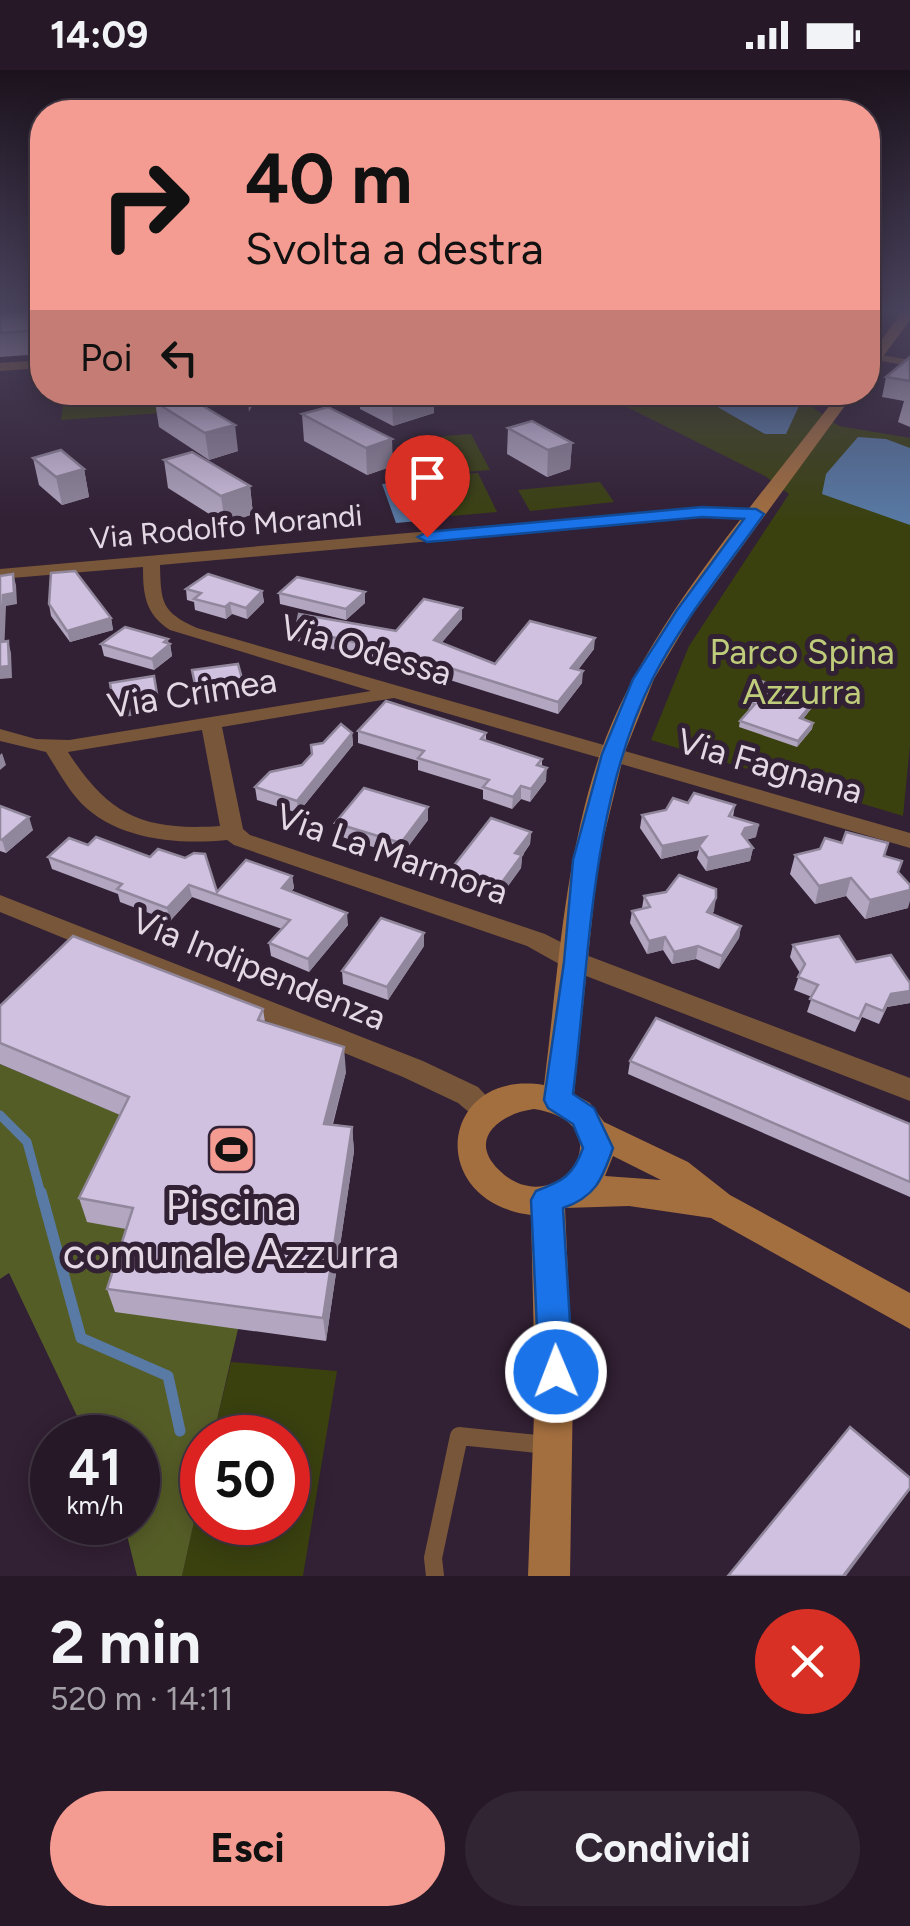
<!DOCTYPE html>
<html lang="it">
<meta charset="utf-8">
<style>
body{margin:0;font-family:Figtree,sans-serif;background:#322533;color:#f1f3f6;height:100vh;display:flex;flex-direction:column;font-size:38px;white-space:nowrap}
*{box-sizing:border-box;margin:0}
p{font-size:32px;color:#a4a0a7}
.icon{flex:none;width:55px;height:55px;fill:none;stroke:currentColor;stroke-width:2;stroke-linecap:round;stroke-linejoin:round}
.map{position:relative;height:1506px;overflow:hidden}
.sheet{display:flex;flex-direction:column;background:#261827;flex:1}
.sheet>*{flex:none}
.top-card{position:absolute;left:30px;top:30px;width:850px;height:305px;border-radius:40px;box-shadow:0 5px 25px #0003,0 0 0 2px #423744;background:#f59c92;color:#111;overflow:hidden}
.speed{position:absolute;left:30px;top:1345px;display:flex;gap:20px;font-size:50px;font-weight:700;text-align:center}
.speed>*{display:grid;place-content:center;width:130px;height:130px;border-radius:50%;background:#261827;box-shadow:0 5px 25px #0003,0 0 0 2px #423744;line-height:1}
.speed small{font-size:25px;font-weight:400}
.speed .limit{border:15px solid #d22;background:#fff;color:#111}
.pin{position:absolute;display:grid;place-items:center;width:85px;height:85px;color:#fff;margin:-102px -42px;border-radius:50% 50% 50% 0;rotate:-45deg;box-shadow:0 0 10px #0007}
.pin .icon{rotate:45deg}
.me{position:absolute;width:110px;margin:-55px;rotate:359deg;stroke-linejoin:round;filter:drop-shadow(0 0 8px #0008)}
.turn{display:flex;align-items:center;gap:35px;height:210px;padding:0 50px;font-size:45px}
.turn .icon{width:130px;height:130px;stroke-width:2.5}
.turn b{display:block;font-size:70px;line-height:85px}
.then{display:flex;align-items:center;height:95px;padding:0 50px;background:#0003;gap:20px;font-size:38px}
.round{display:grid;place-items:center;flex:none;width:105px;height:105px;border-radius:52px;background:#322533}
.head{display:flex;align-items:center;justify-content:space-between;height:170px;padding:0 50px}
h1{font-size:60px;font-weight:700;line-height:75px}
.button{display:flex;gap:20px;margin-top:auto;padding:20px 50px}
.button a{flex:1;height:115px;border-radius:60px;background:#f59c92;color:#111;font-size:40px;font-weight:700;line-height:115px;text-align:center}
.button a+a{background:#322533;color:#f1f3f6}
.status{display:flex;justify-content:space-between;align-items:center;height:70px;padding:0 50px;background:#261827;direction:ltr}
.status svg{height:28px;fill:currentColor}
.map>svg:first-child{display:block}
.green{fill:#3a410f}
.forest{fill:#555d27}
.water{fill:#587aa5}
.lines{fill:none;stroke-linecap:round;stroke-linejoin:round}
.stream-far1{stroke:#587aa5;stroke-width:9}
.stream{stroke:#587aa5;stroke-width:11}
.lane-far1{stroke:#775639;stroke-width:6}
.lane{stroke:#775639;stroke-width:18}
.street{fill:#775639;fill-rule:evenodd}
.secondary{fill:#a46f3f;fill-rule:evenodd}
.wall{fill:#b2a6c0}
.shaded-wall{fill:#91879c}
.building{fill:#cfc1df;stroke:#91879c;stroke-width:2.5}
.route{fill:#1a73e8;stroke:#114b97;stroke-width:2.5}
.labels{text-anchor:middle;stroke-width:10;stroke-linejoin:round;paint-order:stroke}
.far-street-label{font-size:30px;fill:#e4d8e5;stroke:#322034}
.street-label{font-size:35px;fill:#e4d8e5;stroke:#322034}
.park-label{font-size:35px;fill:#bfcd7b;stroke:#322034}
.near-poi-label{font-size:42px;fill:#e4d8e5;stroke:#322034}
</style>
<div class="status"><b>14:09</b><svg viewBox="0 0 49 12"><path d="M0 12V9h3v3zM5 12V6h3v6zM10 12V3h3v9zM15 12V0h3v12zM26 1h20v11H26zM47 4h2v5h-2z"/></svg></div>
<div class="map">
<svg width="910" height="1506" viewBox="0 0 910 1506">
<rect width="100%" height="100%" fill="#322034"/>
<g class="green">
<path d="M65,323H162L163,343L61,350Z"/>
<path d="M599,323H793L839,356L910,368V675L903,746L651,670L689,576L789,424L765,406Z"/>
<path d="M471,364L490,400L439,404L423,368Z"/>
<path d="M478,403L497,442L451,446L434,406Z"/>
<path d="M600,412L614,432L530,441L518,420Z"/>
<path d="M231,1292L337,1301L303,1506H182L202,1416V1452H288V1368L213,1367Z"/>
</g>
<path class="forest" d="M0,994L135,1051L140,1162L238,1259L213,1367L202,1368V1416L182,1506H137L124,1453L138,1452V1368L87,1367L9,1203L0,1209Z"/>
<g class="water">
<path d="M670,323H789L799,336L786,364H765L714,335Z"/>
<path d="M858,367L886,369L910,378V455L822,424L826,404Z"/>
<path d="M426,410L442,449L396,453L382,414Z"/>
</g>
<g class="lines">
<path class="stream-far1" d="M0,1045L27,1072L41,1124"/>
<path class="stream" d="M41,1122L81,1268L168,1306L180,1361"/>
<g class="lane-far1">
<path d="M876,287L910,293"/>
<path d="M451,322H469"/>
</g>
<path class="lane" d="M435,1506L433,1488L459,1366L547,1375"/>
<g class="street">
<path d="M42,290V298L0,301V293Z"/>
<path d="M703,437L756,439L764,444L756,449L703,447L160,495C161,532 161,542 197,558L910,763V778L394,628L222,657L243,759L250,765L545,864L586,885L910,1008V1031L568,899L527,876L234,775L227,770C179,775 117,770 81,733C67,718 57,699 46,682L0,671V659L36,669L69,670L371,621L170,560C145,544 143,524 143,497L0,509V499ZM202,660L220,756C144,761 109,746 68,682Z"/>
<path d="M0,825L423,991L478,1017L500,1040L496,1048L486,1052L476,1048L458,1033L403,1007L0,842Z"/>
</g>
<g class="secondary">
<path d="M902,242H910V250L873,300L868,301V288Z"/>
<path d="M840,322H855L692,545L654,609L624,684L598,791L574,1024L590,1033L604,1052L688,1092L730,1125L910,1223V1259L711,1148L629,1136L565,1138L573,1318L570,1506H528L535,1318L531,1145C423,1131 440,998 544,1015C558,905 564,790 600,684C645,554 757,432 840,322ZM534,1039C630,1054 555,1156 499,1100C466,1068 502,1043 534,1039ZM613,1086L661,1110L605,1106Z"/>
</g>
</g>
<g class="wall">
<path d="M42,242V284L0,287V243Z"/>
<path d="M910,287V357L898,352L904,331L882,327L886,307Z"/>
<path d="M360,322H434V343L393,356L360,339Z"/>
<path d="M155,332L238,381L209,390L159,357Z"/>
<path d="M328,337L393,396L367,405L304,371L302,344Z"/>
<path d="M508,358L572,373L570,399L547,407L507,384Z"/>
<path d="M33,388L84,399L89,427L62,435L39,415Z"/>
<path d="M164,390L250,416L253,444L225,454L168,418Z"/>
<path d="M186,519L262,521L264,532L247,549L232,544L226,549L195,540L194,532L187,530Z"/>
<path d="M279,523L365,533L346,550L280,534Z"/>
<path d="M49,534L111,548L113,560L70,572L51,546Z"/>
<path d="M462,538V549L441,573L495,594L594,579L578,600L582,613L558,644L399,594L297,571L296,559L396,561Z"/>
<path d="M168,569V574H170L172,586L154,600L104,586L101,574Z"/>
<path d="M741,629L814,635L803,649L813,653L812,659L797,677L739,657L740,651L750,639L740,635Z"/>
<path d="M358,661L486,663V671L542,689V697L546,711L530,732L521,729L512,739L483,729V720L418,700V691L358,673Z"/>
<path d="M352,663L353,675L298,743L257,730L255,717L302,695L323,673Z"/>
<path d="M688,733L735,735L733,747L756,767L746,770L753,778L750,791L706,801L697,788L699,780L661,789L640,758L642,745L666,740Z"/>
<path d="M0,736L33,760L6,783L0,781Z"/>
<path d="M428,737V750L401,786L336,765L335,753Z"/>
<path d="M531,762L530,774L522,786L521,798L500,827L452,810V798Z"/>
<path d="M69,768L217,822L292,806L294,818L291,822L348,855L309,902L271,886L269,873L282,859L192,827L170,851L120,832L118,824L52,799L48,787Z"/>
<path d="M795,785L885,786L898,802L908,838L865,849L846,826L815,834L790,804Z"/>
<path d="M644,826L714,841L712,844L741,856L739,868L719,899L696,889L672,894L663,880L647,884L630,853L632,841L642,838Z"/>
<path d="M793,875L856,892L910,921V933L887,937L879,954L862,947L855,962L807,942L812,927L794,920L800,903L790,887Z"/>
<path d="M424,876L388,930L343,914L342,901Z"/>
<path d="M0,936L263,939L265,952L346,1002L333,1054L352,1057L354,1081L326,1271L115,1242L107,1219L126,1159L87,1152L79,1128L120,1045L0,994Z"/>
<path d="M630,991L910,1054V1127L628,1004Z"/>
</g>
<g class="shaded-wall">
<path d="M247,322H259L249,342Z"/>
<path d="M418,322H434V343L393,356L392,330Z"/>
<path d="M235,355L238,381L209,390L205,363Z"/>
<path d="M392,369L393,396L367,405L366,378Z"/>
<path d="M572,373L570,399L547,407L548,380Z"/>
<path d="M84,399L89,427L62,435L56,407Z"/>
<path d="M250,416L253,444L225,454L221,426Z"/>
<path d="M13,504L16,515L17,534L6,536L4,584L1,572L3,525Z"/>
<path d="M262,521L264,532L247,549L246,538Z"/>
<path d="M365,522V533L346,550V539Z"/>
<path d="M230,533L232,544L226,549L225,537Z"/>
<path d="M462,538V549L434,582V570Z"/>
<path d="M111,548L113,560L70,572L67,561Z"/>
<path d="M595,568L594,579L570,610L571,598Z"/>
<path d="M168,569L169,576L170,574L172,586L154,600L152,589Z"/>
<path d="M8,571L11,583L12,608L0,609V597Z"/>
<path d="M583,601L582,613L558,644V632Z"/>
<path d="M243,612L244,624L198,631L196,619Z"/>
<path d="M816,629L814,635L799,654L800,648Z"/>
<path d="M158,630L160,642L116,648L114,636Z"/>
<path d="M813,653L812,659L797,677L798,671Z"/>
<path d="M352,663L353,675L298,743L297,731Z"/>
<path d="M2,683L6,695L0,700V685Z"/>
<path d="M547,698L546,711L530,732L531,719Z"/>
<path d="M521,716V729L512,739L513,727Z"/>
<path d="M428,737V750L401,786V773Z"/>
<path d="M29,747L33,760L6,783L2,770Z"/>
<path d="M759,755L756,767L742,771V764L745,758Z"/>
<path d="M531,762L530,774L522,786L521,798L500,827V815L515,783Z"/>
<path d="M706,767L699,776V780L661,789L662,776Z"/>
<path d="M753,778L750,791L706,801L708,788Z"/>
<path d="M292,806L294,818L283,831L282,818Z"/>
<path d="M851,808L846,826L815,834L819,816Z"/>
<path d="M189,815L192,827L170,851L167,838Z"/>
<path d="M910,820V831L908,838L865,849L870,830Z"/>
<path d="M716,828L714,841L704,854L707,842Z"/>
<path d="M347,843L348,855L309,902L308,889Z"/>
<path d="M741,856L739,868L719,899L722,886Z"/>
<path d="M424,863V876L388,930L387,917Z"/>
<path d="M665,867L663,880L647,884L649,871Z"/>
<path d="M698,876L696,889L672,894L674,882Z"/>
<path d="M910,921V933L887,937L879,954L891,924Z"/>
<path d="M344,977L346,1002L326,1078L324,1054Z"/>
<path d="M352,1057L354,1081L326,1271L323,1248Z"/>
<path d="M910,1418V1420L846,1506H843Z"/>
</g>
<g class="building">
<path d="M2,242H42V260L0,263V243Z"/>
<path d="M910,287V311L886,307Z"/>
<path d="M377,322H418L392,330Z"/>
<path d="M183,324L235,355L205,363L155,332Z"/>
<path d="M328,337L392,369L366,378L302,344Z"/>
<path d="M532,351L572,373L548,380L508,358Z"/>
<path d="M61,380L84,399L56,407L33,388Z"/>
<path d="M192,382L250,416L221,426L164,390Z"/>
<path d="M75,501L111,548L67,561L49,534L51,503Z"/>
<path d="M13,504L14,523L3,525L1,572L8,571L9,596L0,597V506Z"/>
<path d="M208,504L262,521L246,538L230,533L225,537L194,529L201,523L186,519Z"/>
<path d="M297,507L365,522L346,539L279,523Z"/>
<path d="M424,529L462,538L434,570L495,594L530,551L595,568L571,598L583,601L558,632L399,582L296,559L299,544L396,561Z"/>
<path d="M125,557L168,569L164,572L170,574L152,589L101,574Z"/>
<path d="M238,594L243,612L196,619L192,600Z"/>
<path d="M154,606L158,630L114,636L110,613Z"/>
<path d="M758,610L816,629L800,648L813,653L798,671L740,651L755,634L741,629Z"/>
<path d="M386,631L486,663L481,669L542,689L537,695L547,698L531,719L521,716L513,727L483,717L489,710L418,688L424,681L358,661Z"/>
<path d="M341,654L352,663L297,731L255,717L270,702L302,695L312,684L311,675L323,673Z"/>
<path d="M364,718L428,737L401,773L335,753Z"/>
<path d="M694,723L735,735L729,746L759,755L745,758L742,764L753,778L708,788L699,776L706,767L662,776L642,745L666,740L673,728L688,733Z"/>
<path d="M0,736L29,747L2,770L0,769Z"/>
<path d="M491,748L531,762L515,783L522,785L500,815L452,798Z"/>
<path d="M846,762L888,773L884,786L902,791L898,802L910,815V820L870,830L851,808L819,816L795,785L820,779L825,768L842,773Z"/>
<path d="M96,767L150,787L158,779L185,788L194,783L205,784L217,822L246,790L292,806L282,818L347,843L308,889L269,873L290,850L189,815L167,838L117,819L122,814L48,787L69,768L88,775Z"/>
<path d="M679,805L716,819V828L707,842L741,856L722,886L698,876L674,882L665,867L649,871L632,841L650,837L644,826L666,822Z"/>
<path d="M381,848L424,863L387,917L342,901Z"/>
<path d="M73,866L263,939L258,950L344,977L324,1054L352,1057L323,1248L107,1219L133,1138L79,1128L129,1027L0,973V936Z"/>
<path d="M839,866L856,892L891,885L910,913V921L891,924L883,941L866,934L859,949L810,929L818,915L798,907L805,894L793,875Z"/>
<path d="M656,948L910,1054V1112L630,991Z"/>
<path d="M850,1357L910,1408V1418L843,1506H728Z"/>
</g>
<linearGradient id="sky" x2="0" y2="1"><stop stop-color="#1c121d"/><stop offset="0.53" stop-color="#49425c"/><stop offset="1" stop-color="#49425c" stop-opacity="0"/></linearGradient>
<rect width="910" height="453" fill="url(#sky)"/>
<path class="route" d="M702,437L756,439L764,444C726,498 683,550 653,608C590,734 590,887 573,1024L594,1038L613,1078C602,1110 595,1127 563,1138L573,1302L568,1314L556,1319L544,1314L539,1302L531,1130L536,1121C563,1111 573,1106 583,1078L573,1054L548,1038L544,1030L564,892L573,790L602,684L633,609L677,540L744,449L702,447L427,472L418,467L427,462Z"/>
<defs>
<symbol id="stadium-square" viewBox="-11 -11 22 22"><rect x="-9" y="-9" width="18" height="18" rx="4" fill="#f59c92" stroke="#322034"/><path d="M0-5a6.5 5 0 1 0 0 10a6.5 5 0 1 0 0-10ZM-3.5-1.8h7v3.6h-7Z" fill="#111"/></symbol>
</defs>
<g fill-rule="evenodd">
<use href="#stadium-square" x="204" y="1052" width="55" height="55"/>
</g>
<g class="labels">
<g class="far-street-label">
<text transform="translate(226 457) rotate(-5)" y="10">Via Rodolfo Morandi</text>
</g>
<g class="street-label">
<text transform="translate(366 580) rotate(16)" y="12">Via Odessa</text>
<text transform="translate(192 623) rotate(-9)" y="12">Via Crimea</text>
<text transform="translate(770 696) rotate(16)" y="12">Via Fagnana</text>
<text transform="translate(392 784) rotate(19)" y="12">Via La Marmora</text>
<text transform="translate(259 899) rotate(22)" y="12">Via Indipendenza</text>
</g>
<g class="park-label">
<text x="802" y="594">Parco Spina<tspan x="802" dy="40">Azzurra</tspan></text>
</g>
<g class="near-poi-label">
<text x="231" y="1150">Piscina<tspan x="231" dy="48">comunale Azzurra</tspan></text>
</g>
</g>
</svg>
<div class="speed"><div>41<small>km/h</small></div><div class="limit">50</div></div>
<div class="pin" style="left:427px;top:467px;background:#d93025"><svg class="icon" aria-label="arrive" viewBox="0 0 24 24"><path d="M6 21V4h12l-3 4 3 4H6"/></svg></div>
<svg class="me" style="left:556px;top:1302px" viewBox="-20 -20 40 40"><circle r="17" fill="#1a73e8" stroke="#fff" stroke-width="3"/><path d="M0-11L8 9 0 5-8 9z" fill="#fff"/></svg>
<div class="top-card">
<div class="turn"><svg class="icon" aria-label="right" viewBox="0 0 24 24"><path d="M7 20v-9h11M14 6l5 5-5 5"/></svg><div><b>40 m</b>Svolta a destra</div></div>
<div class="then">Poi<svg class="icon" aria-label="left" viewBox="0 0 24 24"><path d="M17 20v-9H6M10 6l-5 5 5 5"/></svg></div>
</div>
</div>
<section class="sheet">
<div class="head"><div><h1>2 min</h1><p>520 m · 14:11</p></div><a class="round" style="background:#d93025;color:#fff"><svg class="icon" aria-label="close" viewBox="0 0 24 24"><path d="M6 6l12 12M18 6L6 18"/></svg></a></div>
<div class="button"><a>Esci</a><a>Condividi</a></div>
</section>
